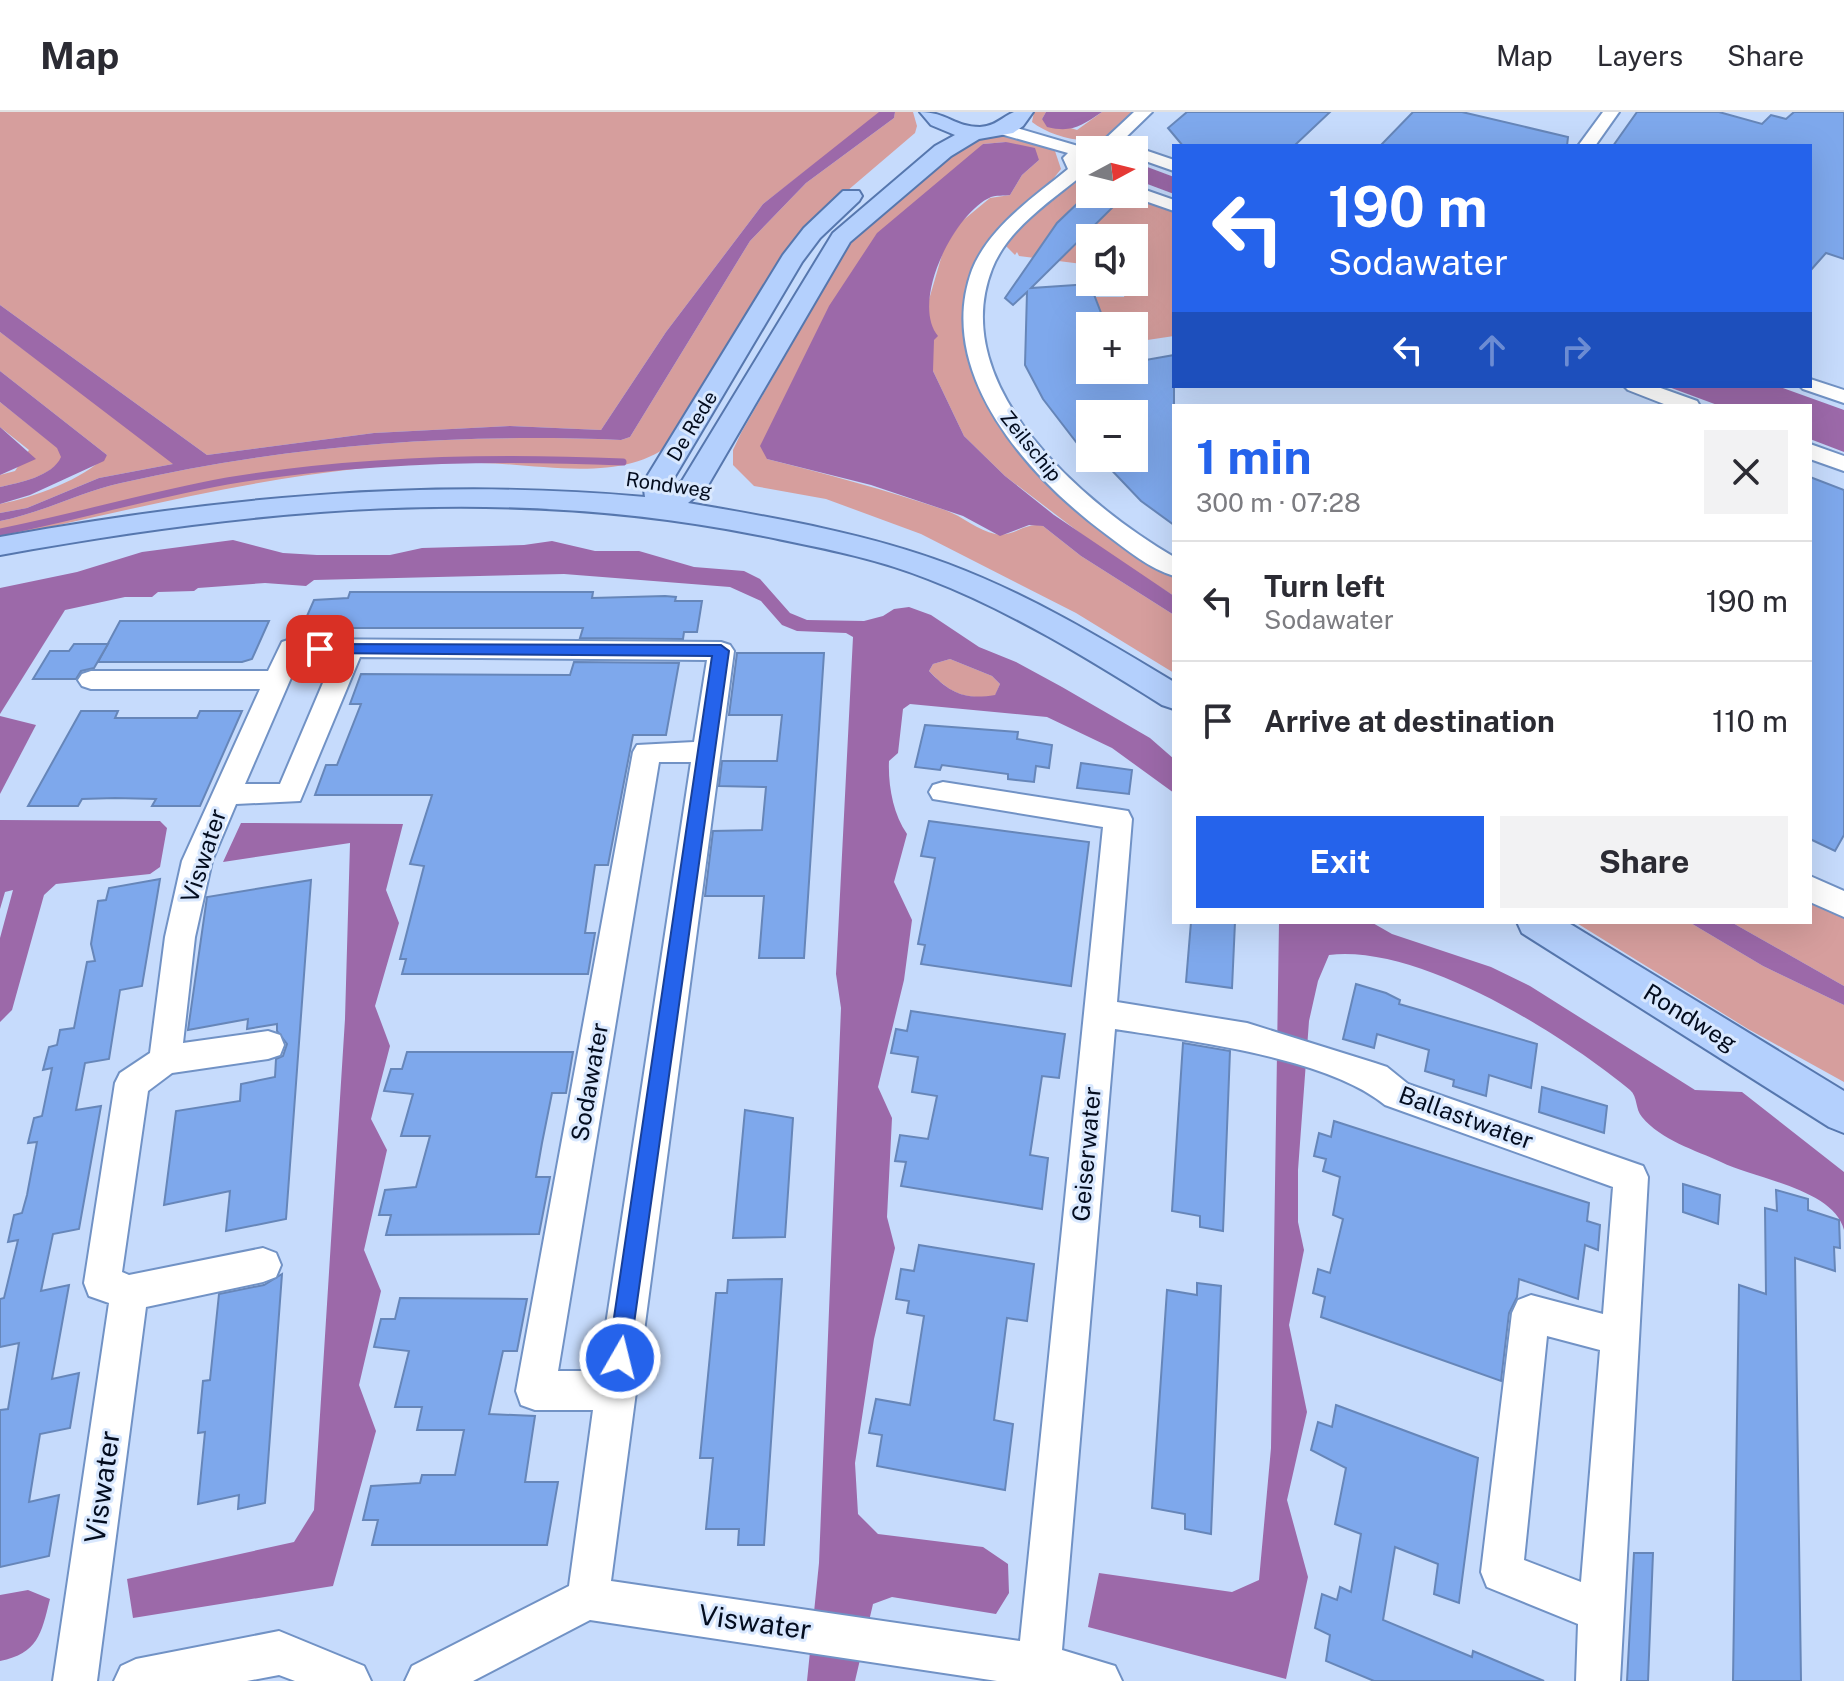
<!DOCTYPE html>
<meta charset="utf-8">
<style>
body{margin:0;font-family:"Public Sans",sans-serif;background:#f2f2f3;color:#2b2b33;height:100vh;display:flex;flex-direction:column;font-size:30px;white-space:nowrap}
*{box-sizing:border-box;margin:0}
p{font-size:26px;color:#7c7c81}
.icon{flex:none;width:44px;height:44px;fill:none;stroke:currentColor;stroke-width:2;stroke-linecap:round;stroke-linejoin:round}
.map{position:relative;flex:1;overflow:hidden}
.side{position:absolute;left:1172px;top:292px;width:640px;height:520px;display:flex;flex-direction:column;background:#fff;border-radius:0px;box-shadow:0 8px 32px #0002}
.side>*{flex:none}
.guide{position:absolute;left:1172px;top:32px;width:640px;height:244px;border-radius:0px;box-shadow:0 8px 32px #0002;background:#2563eb;color:#fff;overflow:hidden}
.needle{width:52px;rotate:83deg}
.buttons{position:absolute;left:1076px;top:24px;display:grid;gap:16px}
.buttons a{display:grid;place-items:center;width:72px;height:72px;border-radius:0px;background:#fff;box-shadow:0 8px 32px #0002;font-size:40px}
.pin{position:absolute;display:grid;place-items:center;width:68px;height:68px;color:#fff;margin:-34px;border-radius:16px;box-shadow:0 4px 12px #0006}
.me{position:absolute;width:88px;margin:-44px;rotate:8deg;stroke-linejoin:round;filter:drop-shadow(0 0 6px #0008)}
.turn{display:flex;align-items:center;gap:28px;height:168px;padding:0 24px;font-size:36px}
.turn .icon{width:104px;height:104px;stroke-width:2.5}
.turn b{display:block;font-size:56px;line-height:68px}
.lanes{display:flex;align-items:center;height:76px;padding:0 24px;background:#0003;justify-content:center;gap:40px;direction:ltr}
.lanes .off{opacity:.35}
.round{display:grid;place-items:center;flex:none;width:84px;height:84px;border-radius:0px;background:#f2f2f3}
.overview{display:flex;align-items:center;justify-content:space-between;height:136px;padding:0 24px}
h1{font-size:48px;font-weight:700;line-height:60px;color:#2563eb}
.action{display:flex;gap:16px;margin-top:auto;padding:16px 24px}
.action a{flex:1;height:92px;border-radius:0px;background:#2563eb;color:#fff;font-size:32px;font-weight:700;line-height:92px;text-align:center}
.action a+a{background:#f2f2f3;color:#2b2b33}
ul{padding:0;list-style:none}
li{display:flex;align-items:center;gap:24px;height:120px;padding:0 24px;border-top:2px solid #e1e1e2}
li div{flex:1}
li b{display:block;font-size:30px}
li em{font-style:normal}
header{display:flex;align-items:center;gap:48px;box-sizing:border-box;height:112px;padding:0 40px;background:#fff;border-bottom:2px solid #e1e1e2}
header strong{font-size:38px}
nav{display:flex;gap:44px;margin-inline-start:auto;font-size:28px}
.map>svg:first-child{display:block}
.green{fill:#d69e9d}
.water{fill:#9c69a9;fill-rule:evenodd}
.lines{fill:none;stroke-linecap:round;stroke-linejoin:round}
.stream{stroke:#9c69a9;stroke-width:7}
.building{fill:#7ea8ec;stroke:#6686b9;stroke-width:2}
.minor-casing{stroke:#7192c5;stroke-width:4}
.major-casing{stroke:#5677ae;stroke-width:4}
.minor{fill:#fff;fill-rule:evenodd}
.major{fill:#b4d0fd;fill-rule:evenodd}
.route{fill:#2563eb;stroke:#184099;stroke-width:2}
.labels{text-anchor:middle;stroke-width:6;stroke-linejoin:round;paint-order:stroke}
.far-street-label{font-size:20px;fill:#030c1e;stroke:#d9e8fe}
.street-label{font-size:24px;fill:#030c1e;stroke:#d9e8fe}
.near-street-label{font-size:28px;fill:#030c1e;stroke:#d9e8fe}
</style>
<header>
<strong>Map</strong>
<nav><a>Map</a><a>Layers</a><a>Share</a></nav>
</header>
<div class="map">
<svg width="1844" height="1569" viewBox="0 0 1844 1569">
<rect width="100%" height="100%" fill="#c6dbfc"/>
<g class="green">
<path d="M0,0H879V2L763,92L666,220L601,318L510,314L374,321L207,343L0,193Z"/>
<path d="M895,0H913L917,14L915,21L813,108L779,148L675,328C627,373 542,352 481,351C317,348 159,392 0,426V409C42,401 80,380 121,371C286,333 453,321 621,328L630,325L750,129L806,71L894,6Z"/>
<path d="M1034,0H1046L1042,7L1077,18L1102,0H1132C1122,8 1119,18 1106,24C1085,34 1050,24 1032,10Z"/>
<path d="M1007,23L1055,39L1061,57L973,168L997,305L1174,462V484L1105,440L1005,364L964,324L933,259L928,191L944,136L961,110L990,86L1010,83L1022,63L1039,48L1006,30L983,32L767,347C827,362 886,378 945,398C962,404 979,419 995,422C1013,426 1026,409 1043,414L1081,444L1174,503V561L1076,501L921,422L826,387L754,374L733,353V338L741,321L850,131L872,107L969,28Z"/>
<path d="M1080,69H1090V82H1131L1174,98V224L1134,230V214H1106L1095,185H1124L1128,170L1136,169L1134,126H1090V153L1019,144L1017,140L1015,143L1006,134C1022,111 1052,76 1080,69Z"/>
<path d="M0,220L173,348V352L99,366L27,396L0,401V392C35,385 82,368 107,343L0,259Z"/>
<path d="M0,290L58,336L62,345C53,364 19,371 0,375V363L15,359L29,338L0,315Z"/>
<path d="M950,547L992,564L1000,572L995,584C964,588 950,581 929,559L933,552Z"/>
<path d="M1810,786L1844,803V874L1731,810H1810Z"/>
<path d="M1575,810H1689L1763,854L1844,893V970L1748,917Z"/>
</g>
<g class="water">
<path d="M879,0H895L894,6L806,71L750,129L630,325L621,328C453,321 286,333 121,371C80,380 42,401 0,409V401L27,396L99,366L173,352L0,220V193L207,343L374,321L510,314L601,318L666,220L763,92Z"/>
<path d="M1046,0H1102C1081,14 1072,21 1047,15L1042,7Z"/>
<path d="M1006,30L1035,36L1039,48L1022,63L1010,83C1004,84 996,83 991,85C954,101 910,190 938,224L934,228L933,259L964,324L1005,364L1054,403L1174,484V503L1081,444L1043,414L1029,413L1000,424L963,404L871,373L767,347L760,334L829,194L877,121L983,32Z"/>
<path d="M1134,50L1174,65V82L1134,67Z"/>
<path d="M0,259L107,343L104,349L30,383L0,392V375C19,371 53,364 61,345L57,336L0,290Z"/>
<path d="M1666,274H1777L1844,298V340L1810,327V294H1720Z"/>
<path d="M0,315L36,347L0,363Z"/>
<path d="M233,428L283,441L317,443H390L422,436L524,433L552,429L595,439H639L694,455L744,459L760,467L790,501L807,508L864,509L883,504L894,497L909,495L931,503L979,535L1016,550L1062,575L1150,626L1174,647V681L1112,636L1047,605L910,592L903,597L898,641L889,649C888,673 893,702 907,722L894,770L912,808L904,868L878,975L892,1006L887,1105L895,1136L874,1227L855,1351L858,1402L878,1422L983,1435L1008,1452L1009,1481L996,1502L892,1485L873,1492L855,1569H807L819,1451L841,896L836,862L853,525L846,521L797,519L782,513L761,489L730,475L564,462L314,468L306,474L265,471L198,476L194,479L158,480L152,485H125L65,498L0,602V476L77,460L142,440ZM950,547L992,564L1000,572L995,583C964,588 950,581 929,559L933,552Z"/>
<path d="M0,604L36,613L0,682Z"/>
<path d="M0,708L160,709L167,716L160,755L150,762L56,772L44,783L12,898L0,910V826L13,778L5,780L0,797Z"/>
<path d="M241,711L403,712L386,778L399,811L375,894L390,934L371,1007L387,1038L364,1138L381,1179L359,1273L376,1319L333,1474L133,1506L127,1467L294,1430L314,1398L345,907L350,731L223,750Z"/>
<path d="M1279,810H1371L1392,822L1491,855L1530,874L1695,978L1742,980L1844,1060V1118C1834,1077 1756,1067 1721,1050C1695,1038 1661,1028 1642,1005C1635,997 1638,985 1630,978C1562,922 1419,832 1329,843L1318,869L1309,909L1298,1058V1110L1304,1138L1289,1213L1307,1300L1287,1388L1308,1465L1286,1567L1088,1515L1099,1461L1232,1480L1259,1468L1271,1336Z"/>
<path d="M1689,810H1731L1844,874V893L1763,854Z"/>
<path d="M28,1478L50,1487C41,1523 38,1541 0,1549V1483Z"/>
</g>
<g class="lines">
<path class="stream" d="M0,420C76,405 150,383 227,369C358,347 490,344 623,350"/>
</g>
<g class="building">
<path d="M1187,0H1330L1294,34H1183L1168,16Z"/>
<path d="M1413,0H1462L1568,25L1567,34H1380Z"/>
<path d="M1637,0H1719L1762,12L1771,3L1786,7L1794,0H1844V147L1826,141L1810,159V34H1613Z"/>
<path d="M1097,85L1116,92L1031,176L1090,172L1106,214H1090V258H1134V250L1174,243V413L1141,389L1100,346H1134V302H1090V348L1043,287L1025,253L1027,180L1013,193L1005,186L1057,111L1083,86Z"/>
<path d="M1810,365L1844,378V723L1835,739L1810,727Z"/>
<path d="M350,480H593L592,486L665,484L676,485L675,489H702L697,520H684L683,527L580,526L583,516H338L336,520H300L314,488L348,486Z"/>
<path d="M120,509H269L252,547L242,550H98Z"/>
<path d="M74,532H108L94,556L81,559L76,567H33L50,539H69Z"/>
<path d="M737,541H824L804,846H759L764,784H705L713,719L762,718L766,675L719,674L722,649H777L782,603H729Z"/>
<path d="M574,550L679,551L666,623H633L608,753H595L585,821H595L588,862H402L406,847H400L424,754L410,752L432,683H315L326,653H337L361,592H350L361,562L570,563Z"/>
<path d="M81,599H118L115,606H197L200,599H242L200,694H152L156,687L115,686L82,687L78,694H28Z"/>
<path d="M925,613L1018,620L1017,627L1052,633L1049,656L1036,654L1034,670L1008,667V662L942,653L940,658L915,655Z"/>
<path d="M1081,651L1132,658L1129,682L1077,676Z"/>
<path d="M929,709L1089,730L1071,874L921,852L925,833L918,832L935,746L921,744Z"/>
<path d="M160,767L142,874L120,878L109,947L85,951L76,998L101,994L79,1117L53,1122L41,1179L69,1173L52,1267L79,1261L70,1316L40,1322L29,1390L59,1383L49,1444L0,1455V1298L8,1297L19,1231L0,1235V1187L4,1186L18,1128L8,1130L14,1103L22,1101L27,1083L37,1030L28,1031L34,1006L42,1004L52,956L43,958L49,935L57,933L60,918L74,916L87,850L95,849L91,832L98,789L106,788L109,776Z"/>
<path d="M311,768L286,1107L226,1119L230,1079L164,1093L176,999L240,989L241,972L275,965L276,947L283,944L287,932L277,919V912L247,917L248,907L188,918L207,785Z"/>
<path d="M1191,810H1235L1232,876L1186,870Z"/>
<path d="M1356,872L1386,881L1400,888L1399,892L1537,932L1531,976L1489,963L1486,984L1453,974L1454,968L1425,959L1429,938L1377,922L1374,936L1343,927Z"/>
<path d="M911,899L1065,922L1059,966L1042,964L1030,1043L1048,1046L1042,1097L901,1074L906,1050L895,1049L900,1023L928,1027L937,984L912,980L918,945L891,941L896,917L907,919Z"/>
<path d="M1183,931L1230,939L1223,1119L1200,1115V1104L1172,1099Z"/>
<path d="M407,940H573L566,981H552L542,1031L536,1065H550L539,1122L386,1123L391,1103H379L385,1078L416,1075L430,1024H401L413,982L384,979L391,957H402Z"/>
<path d="M1542,975L1607,994L1604,1021L1539,1000Z"/>
<path d="M745,998L793,1006L785,1125L733,1126Z"/>
<path d="M1334,1009L1589,1091L1587,1109L1600,1113L1598,1138L1585,1133L1578,1187L1519,1167L1517,1185L1509,1201L1501,1269L1321,1205L1325,1185L1313,1181L1318,1157L1330,1161L1343,1107L1333,1103L1340,1065L1323,1059L1326,1047L1314,1044L1319,1021L1331,1025Z"/>
<path d="M1683,1072L1720,1083L1718,1112L1683,1100Z"/>
<path d="M1776,1078L1808,1087V1098L1839,1108L1840,1136L1834,1135L1835,1159L1795,1146L1801,1569H1733L1739,1173L1766,1182L1765,1096L1777,1099Z"/>
<path d="M919,1133L1034,1152L1027,1209L1007,1206L994,1308L1013,1312L1005,1378L877,1354L882,1323L869,1321L876,1287L910,1293L924,1204L907,1201L909,1189L896,1187L901,1157L914,1159Z"/>
<path d="M282,1162L265,1391L238,1397L239,1383L198,1392L205,1320L198,1321L203,1269L210,1268L219,1182L264,1173Z"/>
<path d="M782,1167L764,1433H738L739,1417H706L713,1346H700L716,1181H727L728,1168Z"/>
<path d="M1197,1171L1221,1174L1211,1422L1185,1417V1402L1152,1396L1167,1178L1197,1183Z"/>
<path d="M400,1186L527,1187L517,1239H503L489,1302L535,1304L525,1370H558L547,1433H372L378,1408H363L371,1374L420,1371L422,1363H455L464,1318H417L422,1295H395L409,1239L374,1235L381,1207H395Z"/>
<path d="M1336,1293L1478,1346L1459,1491L1434,1482L1438,1452L1395,1435L1383,1508L1472,1545L1473,1539L1544,1569H1374L1326,1549L1330,1523L1315,1516L1322,1482L1337,1488L1340,1475L1351,1480L1361,1422L1335,1412L1346,1356L1311,1338L1318,1310L1332,1315Z"/>
<path d="M1634,1441H1653L1648,1569H1627Z"/>
</g>
<g class="lines">
<defs>
<g id="minor">
<path d="M1134,0H1152L1121,30L1174,48V59L1134,45V38H1090L1081,47L1090,56V67L1080,65C1049,90 1007,118 992,157C946,275 1085,393 1174,445V464C1150,457 1127,438 1107,423C1030,366 934,262 972,158C989,115 1034,85 1068,57L1063,46L1068,41L997,21V13L1003,12L1078,34L1104,28Z"/>
<path d="M1603,0H1619L1595,34H1578Z"/>
<path d="M1134,74L1174,88V99L1128,83L1134,82Z"/>
<path d="M1810,267L1844,278V291L1803,277L1800,274H1810Z"/>
<path d="M1624,274H1655L1697,289L1700,294H1669L1628,278Z"/>
<path d="M1810,332L1844,344V359L1810,347Z"/>
<path d="M291,527L721,530L730,533L734,539L611,1469L1020,1529L1103,715L933,687L929,680L933,673L943,670L1128,699L1132,707L1117,890L1247,911L1375,951L1387,955L1408,972L1643,1054L1648,1065L1620,1569H1576L1578,1512L1487,1475L1481,1460L1512,1201L1518,1188L1531,1183L1603,1202L1613,1075L1385,993C1327,945 1190,929 1115,917L1062,1538L1115,1554L1122,1569H997L590,1508L473,1569H405L412,1554L569,1474L593,1298H535L521,1293L516,1279L633,640L637,633L694,630L707,548L360,545L300,689L236,692L212,749L195,825L183,931L268,919L280,923L284,933L280,943L268,947L172,961L148,979L122,1160L129,1163L263,1136L276,1141L281,1153L276,1165L263,1170L146,1195L97,1569H53L109,1191L89,1184L84,1171L115,971L120,961L150,941L165,825L182,749L260,577H91L82,574L78,568L82,562L91,559H268L282,530ZM300,545H334L280,672H245ZM659,650H691L599,1259H558ZM1547,1224L1600,1238L1581,1470L1524,1448Z"/>
<path d="M1810,764L1844,779V805L1810,790Z"/>
<path d="M279,1519L364,1554L371,1569H295L279,1563L247,1569H114L121,1554L136,1547Z"/>
</g>
<g id="major">
<path d="M920,0C947,0 954,15 980,15C996,14 1002,5 1014,0C1019,0 1028,0 1033,0L1023,14L1013,21L979,27L951,44L850,130L707,375L688,391C775,406 865,421 948,452C1028,482 1101,526 1174,570V597L1162,593C1087,546 1011,499 928,467C873,445 816,435 758,423C505,372 252,397 0,443V425C214,386 427,365 645,385L643,371L783,143L804,116L843,79H859L862,84L859,89L820,126L802,150L671,371L672,375L682,369L833,121L935,34L955,23L931,13Z"/>
<path d="M1517,810H1567L1844,979V1021L1829,1015L1522,821Z"/>
</g>
</defs>
<use href="#minor" class="minor-casing"/>
<use href="#major" class="major-casing"/>
<use href="#minor" class="minor"/>
<use href="#major" class="major"/>
</g>
<path class="route" d="M320,532L721,533L729,539L628,1254L620,1258L611,1254L608,1246L712,544L315,541V533Z"/>
<g class="labels">
<g class="far-street-label">
<text transform="translate(692 314) rotate(-59)" y="7">De Rede</text>
<text transform="translate(1031 334) rotate(51)" y="7">Zeilschip</text>
<text transform="translate(669 373) rotate(8)" y="7">Rondweg</text>
</g>
<g class="street-label">
<text transform="translate(204 744) rotate(-72)" y="8">Viswater</text>
<text transform="translate(1690 906) rotate(32)" y="8">Rondweg</text>
<text transform="translate(590 970) rotate(-80)" y="8">Sodawater</text>
<text transform="translate(1466 1006) rotate(20)" y="8">Ballastwater</text>
<text transform="translate(1087 1042) rotate(-85)" y="8">Geiserwater</text>
</g>
<g class="near-street-label">
<text transform="translate(102 1375) rotate(-82)" y="10">Viswater</text>
<text transform="translate(755 1510) rotate(8)" y="10">Viswater</text>
</g>
</g>
</svg>
<div class="buttons">
<a><svg class="needle" viewBox="-14 -14 28 28"><path d="M0-13l5 13h-10z" fill="#e53935"/><path d="M0 13l5-13h-10z" fill="#7c7c81"/></svg></a>
<a><svg class="icon" aria-label="sound" viewBox="0 0 24 24"><path d="M4 9h4l5-4v14l-5-4H4zM17 9q2 3 0 6"/></svg></a>
<a>+</a>
<a>−</a>
</div>
<div class="pin" style="left:320px;top:537px;background:#d93025"><svg class="icon" aria-label="arrive" viewBox="0 0 24 24"><path d="M6 21V4h12l-3 4 3 4H6"/></svg></div>
<svg class="me" style="left:620px;top:1246px" viewBox="-20 -20 40 40"><circle r="17" fill="#2563eb" stroke="#fff" stroke-width="3"/><path d="M0-11L8 9 0 5-8 9z" fill="#fff"/></svg>
<div class="guide">
<div class="turn"><svg class="icon" aria-label="left" viewBox="0 0 24 24"><path d="M17 20v-9H6M10 6l-5 5 5 5"/></svg><div><b>190 m</b>Sodawater</div></div>
<div class="lanes"><svg class="icon" aria-label="left" viewBox="0 0 24 24"><path d="M17 20v-9H6M10 6l-5 5 5 5"/></svg><svg class="icon off" aria-label="ahead" viewBox="0 0 24 24"><path d="M12 20V5M6 11l6-6 6 6"/></svg><svg class="icon off" aria-label="right" viewBox="0 0 24 24"><path d="M7 20v-9h11M14 6l5 5-5 5"/></svg></div>
</div>
<section class="side">
<div class="overview"><div><h1>1 min</h1><p>300 m · 07:28</p></div><a class="round"><svg class="icon" aria-label="close" viewBox="0 0 24 24"><path d="M6 6l12 12M18 6L6 18"/></svg></a></div>
<ul>
<li><svg class="icon" aria-label="left" viewBox="0 0 24 24"><path d="M17 20v-9H6M10 6l-5 5 5 5"/></svg><div><b>Turn left</b><p>Sodawater</p></div><em>190 m</em></li>
<li><svg class="icon" aria-label="arrive" viewBox="0 0 24 24"><path d="M6 21V4h12l-3 4 3 4H6"/></svg><div><b>Arrive at destination</b></div><em>110 m</em></li>
</ul>
<div class="action"><a>Exit</a><a>Share</a></div>
</section>
</div>
